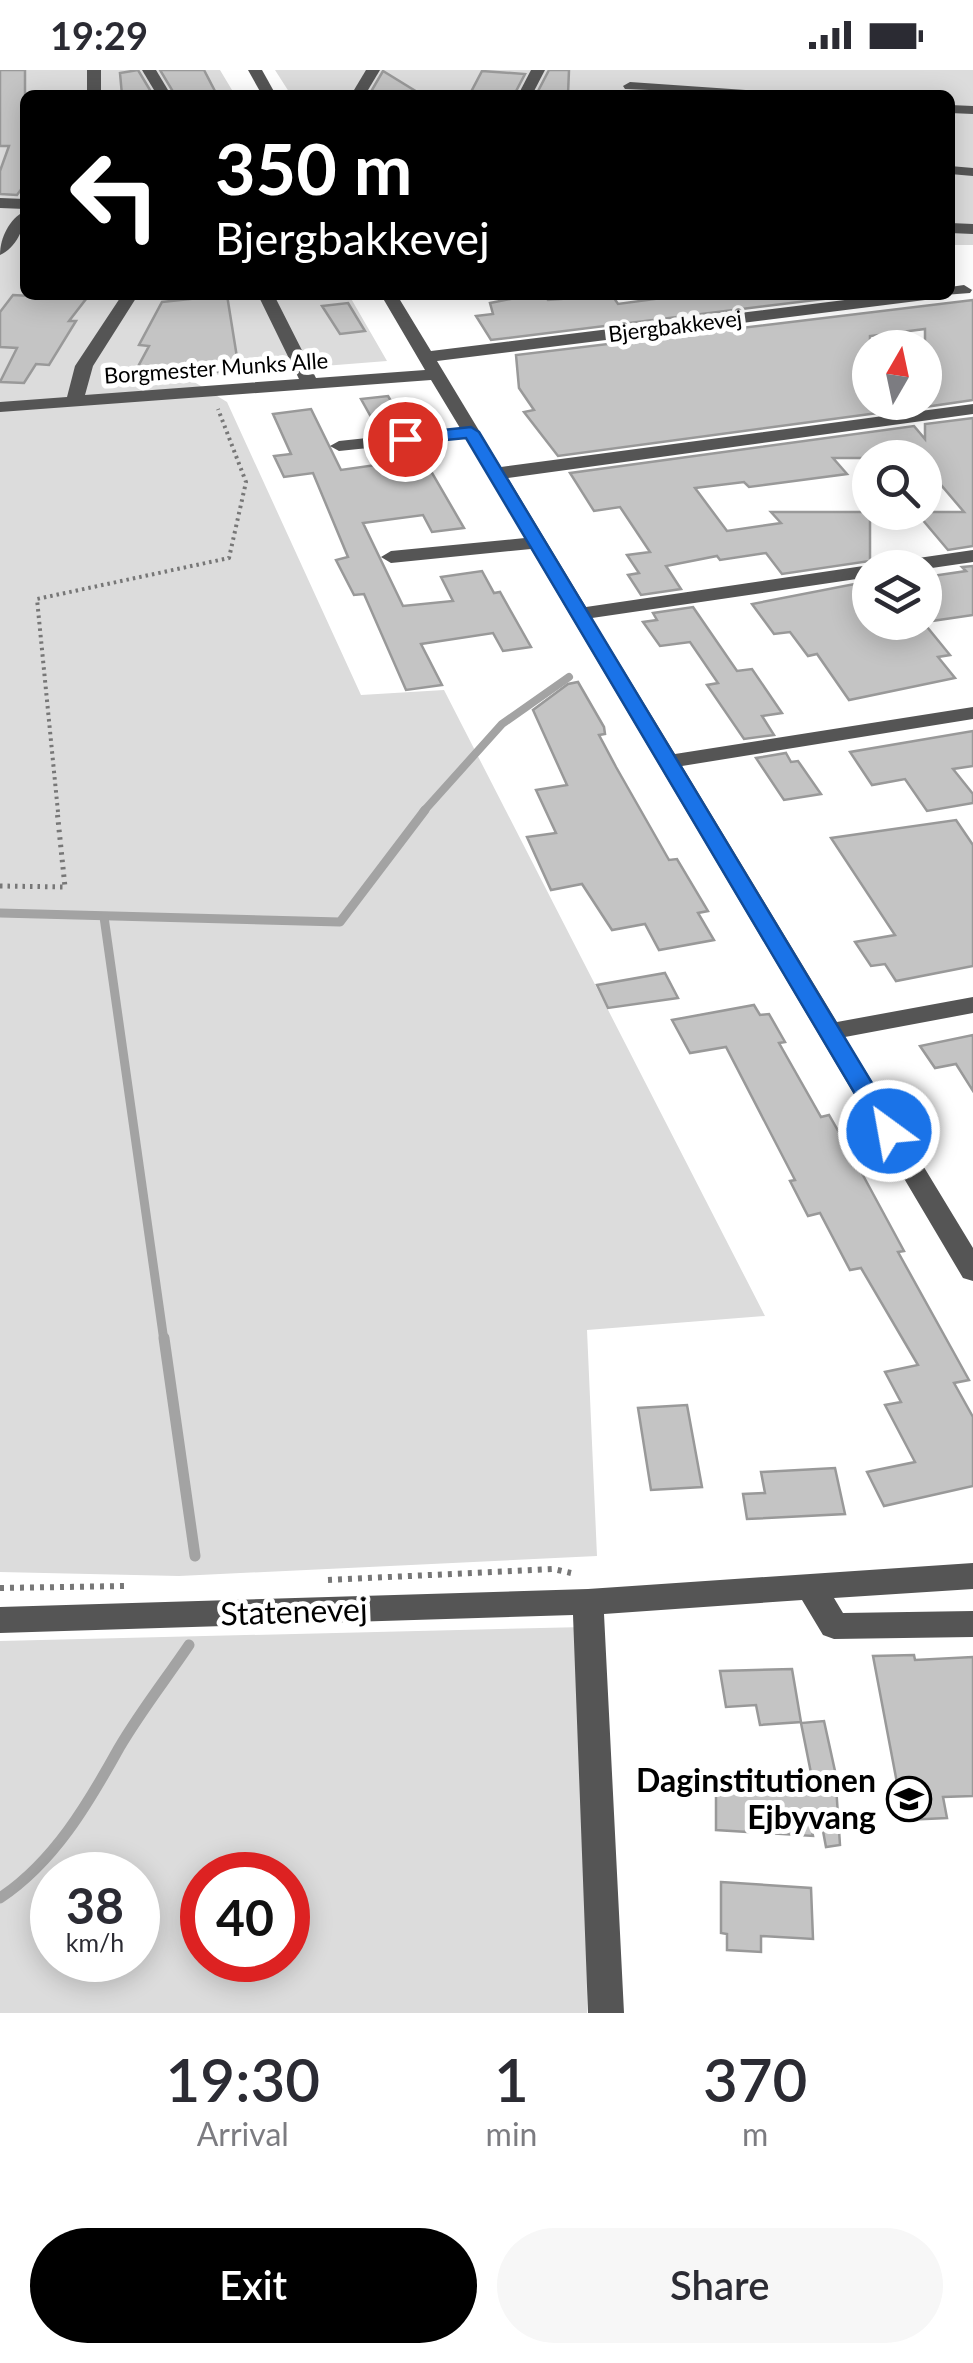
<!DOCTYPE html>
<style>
body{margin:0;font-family:Lato,sans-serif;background:#f7f7f7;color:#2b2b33;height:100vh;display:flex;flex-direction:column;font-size:38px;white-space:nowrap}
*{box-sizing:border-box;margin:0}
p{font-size:32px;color:#7c7c81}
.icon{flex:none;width:55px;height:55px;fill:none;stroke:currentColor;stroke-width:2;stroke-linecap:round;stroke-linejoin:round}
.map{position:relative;height:1943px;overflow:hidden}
.details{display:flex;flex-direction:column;background:#fff;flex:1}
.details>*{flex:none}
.banner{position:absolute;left:20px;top:20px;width:935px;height:210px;border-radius:15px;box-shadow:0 5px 25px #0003;background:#000;color:#fff;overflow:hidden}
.needle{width:65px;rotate:9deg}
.tools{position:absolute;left:852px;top:260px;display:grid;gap:20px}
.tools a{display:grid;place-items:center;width:90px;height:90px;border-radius:50%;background:#fff;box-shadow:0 5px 25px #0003;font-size:50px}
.speed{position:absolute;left:30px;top:1782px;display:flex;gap:20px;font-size:50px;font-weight:700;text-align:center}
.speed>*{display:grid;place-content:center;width:130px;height:130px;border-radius:50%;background:#fff;box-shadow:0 5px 25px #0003;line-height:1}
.speed small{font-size:25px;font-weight:400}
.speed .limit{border:15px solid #d22;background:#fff;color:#111}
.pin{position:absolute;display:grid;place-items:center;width:85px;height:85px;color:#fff;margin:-42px;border:5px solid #fff;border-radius:50%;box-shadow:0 2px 10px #0007}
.me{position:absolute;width:110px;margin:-55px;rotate:328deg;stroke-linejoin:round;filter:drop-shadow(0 0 8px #0008)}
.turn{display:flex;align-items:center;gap:35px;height:210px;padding:0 30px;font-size:45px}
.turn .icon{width:130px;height:130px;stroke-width:2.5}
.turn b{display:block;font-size:70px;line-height:85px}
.eta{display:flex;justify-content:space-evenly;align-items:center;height:170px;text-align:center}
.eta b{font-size:60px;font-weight:600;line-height:70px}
.primary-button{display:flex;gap:20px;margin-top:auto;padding:20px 30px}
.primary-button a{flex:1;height:115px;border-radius:60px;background:#000;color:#fff;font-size:40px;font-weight:600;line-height:115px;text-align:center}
.primary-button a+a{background:#f7f7f7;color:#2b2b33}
.status{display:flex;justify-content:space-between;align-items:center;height:70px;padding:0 50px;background:#fff;direction:ltr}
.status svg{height:28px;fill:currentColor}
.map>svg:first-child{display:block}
.green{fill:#dcdcdc;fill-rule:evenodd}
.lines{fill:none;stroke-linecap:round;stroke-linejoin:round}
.stream-far2{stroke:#a3a3a3;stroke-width:8}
.stream-far1{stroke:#a3a3a3;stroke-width:9}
.stream{stroke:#a3a3a3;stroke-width:11}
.building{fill:#c4c4c4;stroke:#999;stroke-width:2.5}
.path-far2{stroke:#777;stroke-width:4;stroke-dasharray:2.5 4;stroke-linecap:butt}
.path-far1{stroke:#777;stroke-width:5;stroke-dasharray:2.5 5;stroke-linecap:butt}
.path{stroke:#777;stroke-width:6;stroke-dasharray:4 6;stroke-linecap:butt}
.minor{fill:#555;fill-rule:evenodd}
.route{fill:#1a73e8;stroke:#114b97;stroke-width:2.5}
.labels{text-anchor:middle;stroke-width:10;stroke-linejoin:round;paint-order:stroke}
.far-street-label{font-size:22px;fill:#000;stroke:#fff}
.near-street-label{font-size:32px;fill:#000;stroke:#fff}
.near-poi-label{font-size:32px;font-weight:bold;fill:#000;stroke:#fff;text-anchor:end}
</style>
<div class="status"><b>19:29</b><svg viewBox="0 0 49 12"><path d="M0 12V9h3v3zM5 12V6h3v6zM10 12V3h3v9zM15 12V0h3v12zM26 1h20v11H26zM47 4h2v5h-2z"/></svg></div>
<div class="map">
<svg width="973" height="1943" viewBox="0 0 973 1943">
<rect width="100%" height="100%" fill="#fff"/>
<g class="green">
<path d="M0,0H220L235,25H25V225H349L387,291L186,307L227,332L361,625L444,620L765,1246L587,1260L597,1486L179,1506L0,1502Z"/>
<path d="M275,0H973V175H950V25H291Z"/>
<path d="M585,1557L587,1943H0V1571ZM52,1805H138V1890H52ZM202,1805H288V1890H202Z"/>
</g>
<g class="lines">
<path class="stream-far2" d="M423,742L502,654L569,607"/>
<g class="stream-far1">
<path d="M0,843L340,852L425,740"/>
<path d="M104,847L164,1271"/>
</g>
<g class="stream">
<path d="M164,1268L195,1486"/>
<path d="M0,1828C54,1792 88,1734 119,1678C140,1642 166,1609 189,1575"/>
</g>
</g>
<g class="building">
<path d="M0,0H25V114L17,125L0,124V101L9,76H0Z"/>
<path d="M138,0L153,25H122L120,3Z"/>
<path d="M160,0H204L217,25H175Z"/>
<path d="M549,0H569L568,25H536Z"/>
<path d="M383,1L422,25H369Z"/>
<path d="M482,1L525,4L514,25L471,22Z"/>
<path d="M13,225L86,229L69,251H76L49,295L36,294L24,313L0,312L17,278L0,277V242Z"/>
<path d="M227,225L239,300L217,302L215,294L171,297V304L133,306L149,276L139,275L162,232Z"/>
<path d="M530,225H544L548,230L612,225L618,234L684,225L840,227L491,270L476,246L493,244L490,233Z"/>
<path d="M973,230V330L925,337V259L870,266V332H894L900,340L558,386L524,342L534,340L519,318L516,285Z"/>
<path d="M348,233L365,261L340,264L322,236Z"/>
<path d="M388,326L408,360L380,363L361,329Z"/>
<path d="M311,339L341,400L397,392L390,380L417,377L464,458L432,462L423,445L363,453L403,536L453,531L441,507L482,501L494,523L500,522L531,577L503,581L493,563L421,574L442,615L406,620L364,524L354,525L336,490L348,487L313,403L284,407L274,386L291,384L273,344Z"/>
<path d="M973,348V476L948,480L916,442H964L925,396V388H833L847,404L749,417L744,412L695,418L727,461L781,453L771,442H870V491L782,504L766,483L720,490L717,486L666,496L681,519L641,525L628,505L639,503L627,485L650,482L620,437L594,441L570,403L914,356L925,369V354Z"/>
<path d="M973,496V545L925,552V507L966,501L962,497Z"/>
<path d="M870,511V552H923L950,585L938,587L955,608L849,630L817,584L808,586L790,562L774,564L752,534Z"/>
<path d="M693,537L737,601L752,599L782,643L762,646L774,665L744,669L707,615L718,613L690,572L660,576L643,552L657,550L653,543Z"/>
<path d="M578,612L604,657L605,664L599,665L616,697L669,790L677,789L708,841L698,843L714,870L659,880L645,854L612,860L582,814L551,820L527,767L556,763L536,720L567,715L533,640L568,614Z"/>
<path d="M973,661V696L953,699L973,724V733L927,741L905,709L872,715L850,682Z"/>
<path d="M786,683L791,692L798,691L821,724L784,730L756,688Z"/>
<path d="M956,750L973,775V896L896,911L885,894L871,896L855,872L895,865L831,768Z"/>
<path d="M665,903L678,928L608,938L597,915Z"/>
<path d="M754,935L760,945L769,944L785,972L779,973L821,1047L829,1045L852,1085L904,1181L898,1182L969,1310L954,1313L973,1347V1416L884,1436L867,1402L915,1392L885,1335L901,1332L885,1302L918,1295L861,1198L850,1200L820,1143L808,1146L790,1111L795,1110L726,977L690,983L672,950Z"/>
<path d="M973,965V1021L956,994L935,998L920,976Z"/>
<path d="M687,1335L702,1417L651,1420L638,1338Z"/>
<path d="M835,1398L845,1444L747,1449L743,1424L765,1423L761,1402Z"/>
<path d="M914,1585L915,1590L973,1587V1726L943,1727L947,1748L904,1750L873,1586Z"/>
<path d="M792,1599L801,1652L760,1655L756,1635L726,1637L720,1601Z"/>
<path d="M824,1651L835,1701L840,1775L826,1777L823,1761H812L813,1766L716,1760V1713L814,1718L801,1653Z"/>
<path d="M721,1812L811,1818L813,1869L761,1866V1882L727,1880V1864L721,1863Z"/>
</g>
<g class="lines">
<path class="path-far2" d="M58,742L37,529L229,488L246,412L218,339"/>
<path class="path-far1" d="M0,816L65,817L57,740"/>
<g class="path">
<path d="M328,1510L553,1499L571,1503"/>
<path d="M0,1518L127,1516"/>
</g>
<g class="minor">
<rect x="87" y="0" width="14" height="25"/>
<path d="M142,0H156L171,25H157Z"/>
<path d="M248,0H262L276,25H262Z"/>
<path d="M366,0H380L365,25H351Z"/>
<path d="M531,0H545L532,25H518Z"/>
<path d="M630,12L760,21L767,25L625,19L623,16Z"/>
<path d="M950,35L973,36V44L950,43Z"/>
<path d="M950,96L973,98V106L950,104Z"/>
<path d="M0,128L25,129V139L0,138Z"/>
<path d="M25,141C25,158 16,178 0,185C0,168 9,149 25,141Z"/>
<path d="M950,153L973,154V164L950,163Z"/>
<path d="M964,215L972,220L970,223L944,225H950V217Z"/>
<path d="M122,225H138L93,296L85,325L299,309L258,225H274L316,308L425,300L381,225H397L431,281L885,225H933L925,230L437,291L501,397L973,334V344L508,408L586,537L870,495L877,498H870V507L592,548L675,684L973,637V649L682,696L837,952L973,927V943L845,967L973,1178V1211L963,1208L531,479L391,493L381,487L391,481L525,468L466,368L339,381L330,376L339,371L460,358L431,310L0,342V332L67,327L75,296Z"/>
<path d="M973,480V492L925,499L882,498L891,492Z"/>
<path d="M973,1493V1519L834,1528L843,1543L973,1541V1567L834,1569L823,1565L802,1530L604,1544L624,1943H588L573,1545L0,1563V1537L588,1519Z"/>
</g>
</g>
<path class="route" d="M471,357L479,362L901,1061L898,1066L889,1069L877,1061L466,368L405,374L397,369L405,364Z"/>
<defs>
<symbol id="school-ring" viewBox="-11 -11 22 22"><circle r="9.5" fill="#fff" stroke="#000" stroke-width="1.5"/><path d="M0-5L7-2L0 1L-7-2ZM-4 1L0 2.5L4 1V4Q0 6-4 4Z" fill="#000"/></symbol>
</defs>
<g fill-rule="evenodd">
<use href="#school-ring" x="884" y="1704" width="50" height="50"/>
</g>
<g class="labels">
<g class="far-street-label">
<text transform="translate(675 256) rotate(-7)" y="8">Bjergbakkevej</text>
<text transform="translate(216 298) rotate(-4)" y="8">Borgmester Munks Alle</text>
</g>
<g class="near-street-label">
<text transform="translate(294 1542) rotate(-2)" y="11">Statenevej</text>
</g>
<g class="near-poi-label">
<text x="876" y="1722">Daginstitutionen<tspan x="876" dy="37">Ejbyvang</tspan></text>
</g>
</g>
</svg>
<div class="tools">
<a><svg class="needle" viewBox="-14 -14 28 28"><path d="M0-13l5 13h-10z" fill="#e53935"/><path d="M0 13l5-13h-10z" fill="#7c7c81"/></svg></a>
<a><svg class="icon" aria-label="search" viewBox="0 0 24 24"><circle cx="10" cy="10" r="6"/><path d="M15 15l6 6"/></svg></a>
<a><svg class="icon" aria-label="layers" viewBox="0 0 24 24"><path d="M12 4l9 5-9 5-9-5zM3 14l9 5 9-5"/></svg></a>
</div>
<div class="speed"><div>38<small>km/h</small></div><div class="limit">40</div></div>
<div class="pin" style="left:405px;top:369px;background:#d93025"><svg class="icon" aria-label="arrive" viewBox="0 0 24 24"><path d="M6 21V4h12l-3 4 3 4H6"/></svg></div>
<svg class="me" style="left:889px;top:1061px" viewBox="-20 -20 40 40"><circle r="17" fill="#1a73e8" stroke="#fff" stroke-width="3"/><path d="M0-11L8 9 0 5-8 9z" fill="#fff"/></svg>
<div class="banner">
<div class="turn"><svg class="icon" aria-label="left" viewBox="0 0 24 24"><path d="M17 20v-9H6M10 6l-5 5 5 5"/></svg><div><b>350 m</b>Bjergbakkevej</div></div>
</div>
</div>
<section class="details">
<div class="eta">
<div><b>19:30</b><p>Arrival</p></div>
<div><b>1</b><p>min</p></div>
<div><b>370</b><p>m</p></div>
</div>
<div class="primary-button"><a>Exit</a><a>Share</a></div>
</section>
